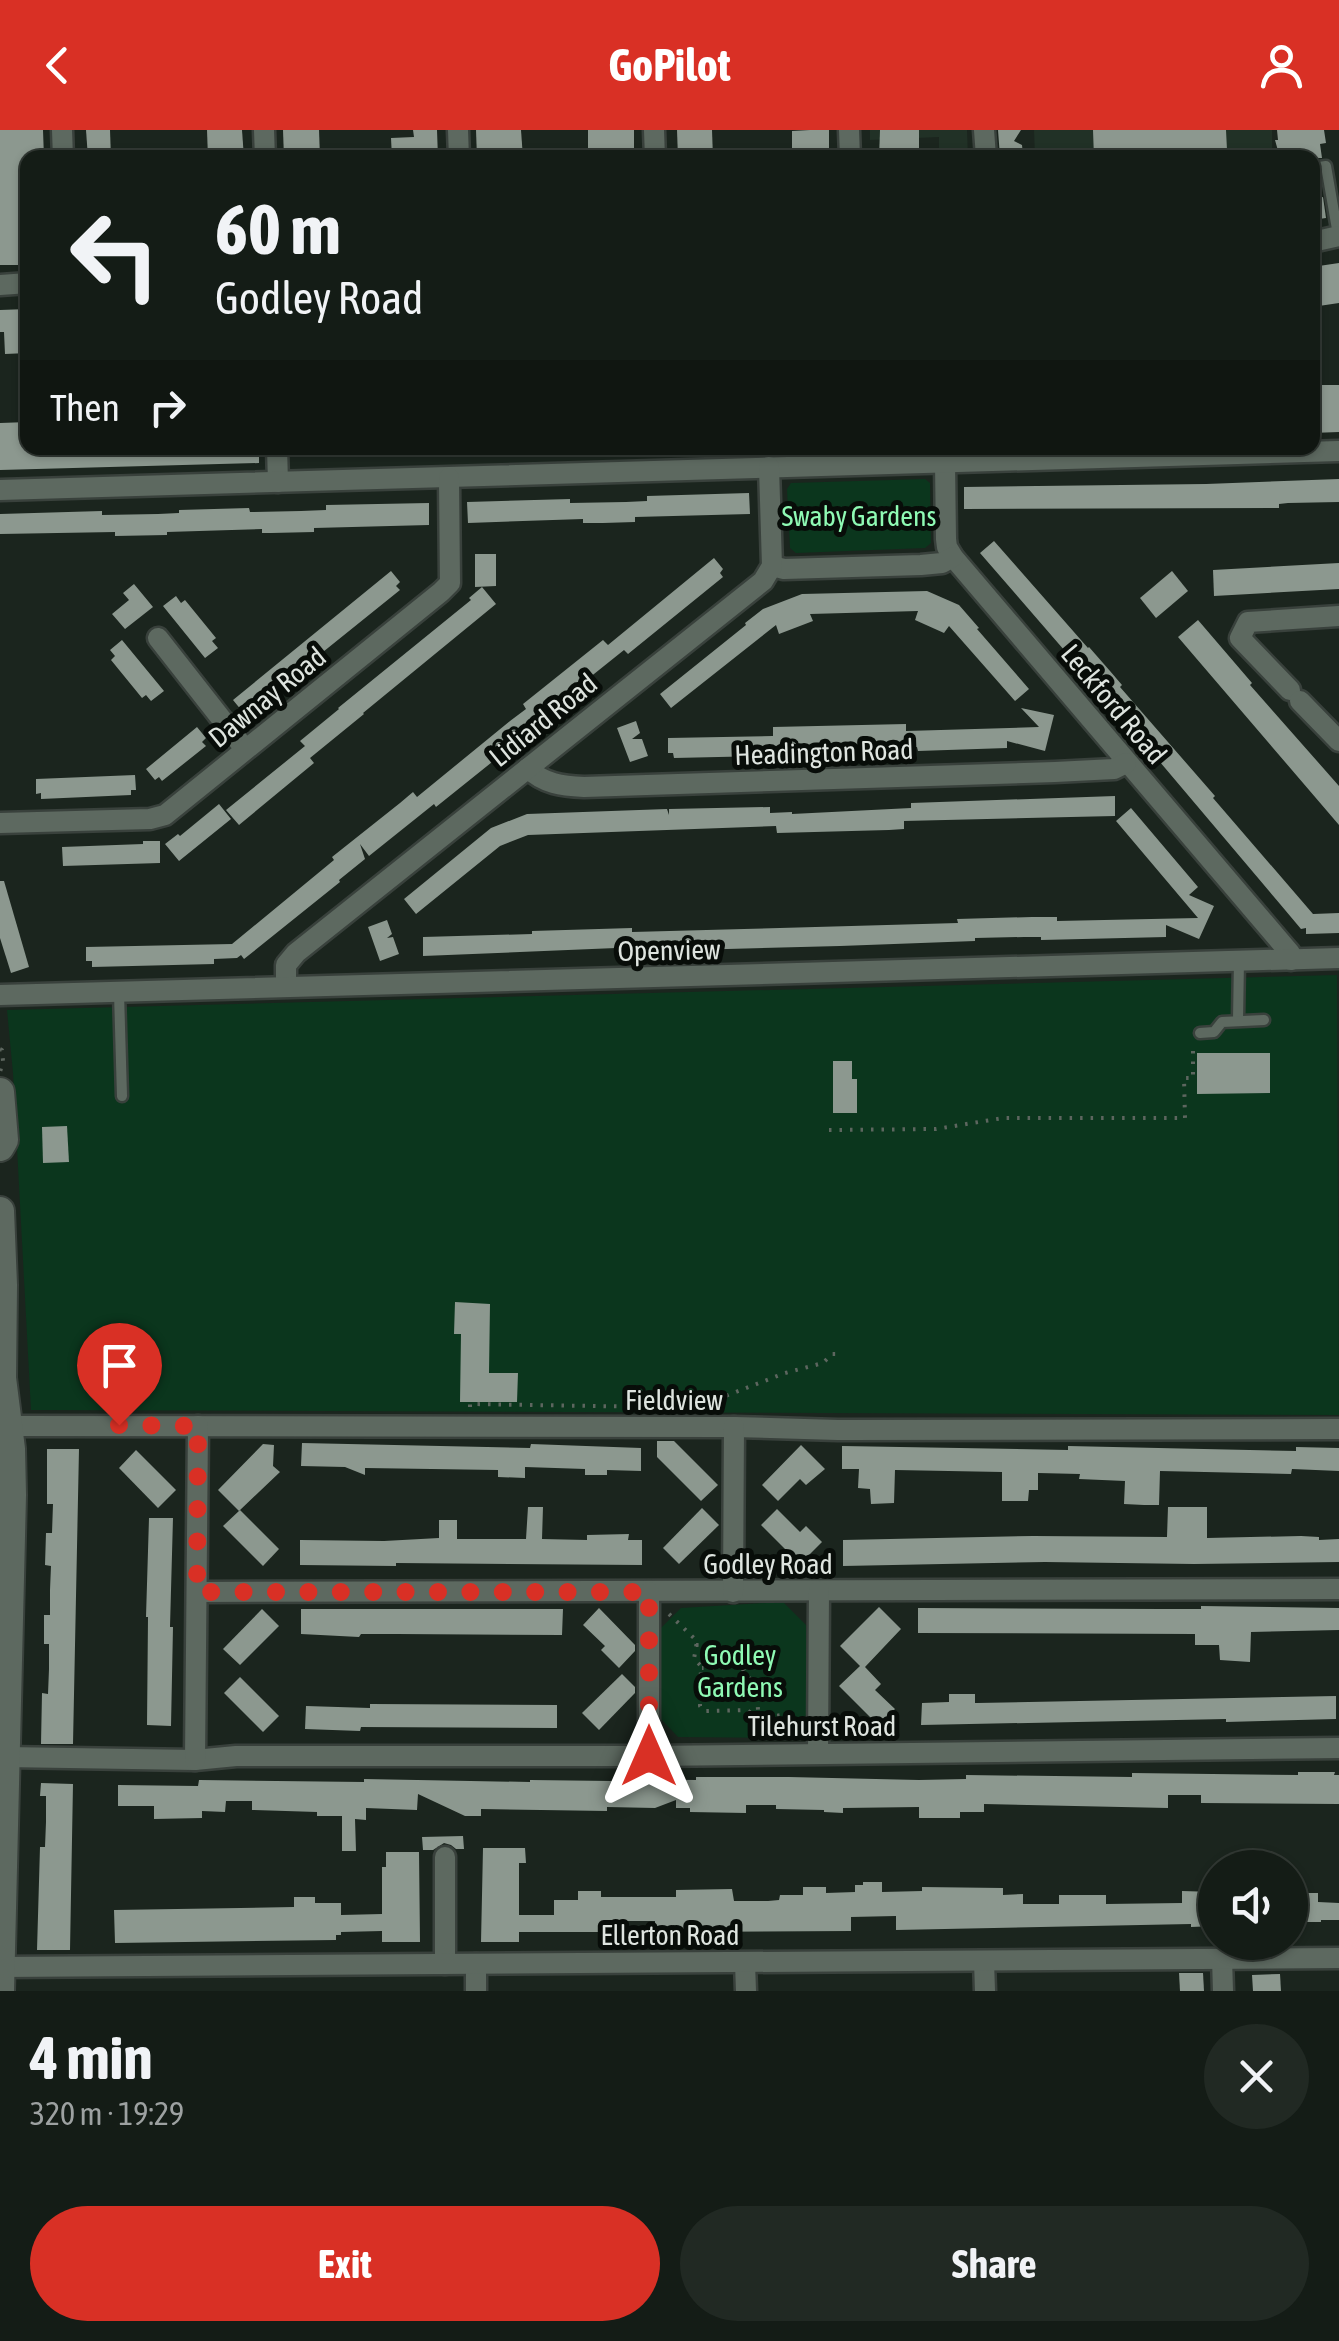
<!DOCTYPE html>
<meta charset="utf-8">
<style>
body{margin:0;font-family:"Asap Condensed",sans-serif;background:#212923;color:#f1f3f6;height:100vh;display:flex;flex-direction:column;font-size:38px;white-space:nowrap}
*{box-sizing:border-box;margin:0}
p{font-size:32px;color:#9da1a1}
.icon{flex:none;width:55px;height:55px;fill:none;stroke:currentColor;stroke-width:2;stroke-linecap:round;stroke-linejoin:round}
.map{position:relative;height:1861px;overflow:hidden}
.drawer{display:flex;flex-direction:column;background:#141c16;flex:1}
.drawer>*{flex:none}
.guide{position:absolute;left:20px;top:20px;width:1300px;height:305px;border-radius:20px;box-shadow:0 2px 8px #0004,0 0 0 2px #333a35;background:#141c16;color:#f1f3f6;overflow:hidden}
.buttons{position:absolute;left:1198px;top:1720px;display:grid;gap:20px}
.buttons a{display:grid;place-items:center;width:110px;height:110px;border-radius:50%;background:#141c16;box-shadow:0 2px 8px #0004,0 0 0 2px #333a35;font-size:50px}
.pin{position:absolute;display:grid;place-items:center;width:85px;height:85px;color:#fff;margin:-102px -42px;border-radius:50% 50% 50% 0;rotate:-45deg;box-shadow:0 0 10px #0007}
.pin .icon{rotate:45deg}
.me{position:absolute;width:110px;margin:-55px;rotate:0deg;stroke-linejoin:round;filter:drop-shadow(0 0 8px #0008)}
.turn{display:flex;align-items:center;gap:35px;height:210px;padding:0 30px;font-size:45px}
.turn .icon{width:130px;height:130px;stroke-width:2.5}
.turn b{display:block;font-size:70px;line-height:85px}
.then{display:flex;align-items:center;height:95px;padding:0 30px;background:#0003;gap:20px;font-size:38px}
.round{display:grid;place-items:center;flex:none;width:105px;height:105px;border-radius:52px;background:#212923}
.head{display:flex;align-items:center;justify-content:space-between;height:170px;padding:0 30px}
h1{font-size:60px;font-weight:700;line-height:75px}
.button{display:flex;gap:20px;margin-top:auto;padding:20px 30px}
.button a{flex:1;height:115px;border-radius:60px;background:#d93025;color:#fff;font-size:40px;font-weight:700;line-height:115px;text-align:center}
.button a+a{background:#212923;color:#f1f3f6}
header{display:flex;justify-content:space-between;align-items:center;height:130px;padding:0 30px;background:#d93025;color:#fff;font-size:45px;font-weight:700}
.map>svg:first-child{display:block}
.built{fill:#213126}
.green{fill:#0b361d}
.building{fill:#8c988f}
.lines{fill:none;stroke-linecap:round;stroke-linejoin:round}
.lane-casing{stroke:#39413c;stroke-width:15}
.street-casing{stroke:#39413c;stroke-width:25}
.secondary-casing{stroke:#39413c;stroke-width:32}
.path{stroke:#5d665f;stroke-width:4;stroke-dasharray:2.5 8;stroke-linecap:butt}
.lane{stroke:#5d6960;stroke-width:10}
.street{stroke:#5d6960;stroke-width:20}
.secondary{stroke:#5d6960;stroke-width:28}
.route{stroke:#d93025;stroke-width:18;stroke-dasharray:0 32.4}
.labels{text-anchor:middle;stroke-width:10;stroke-linejoin:round;paint-order:stroke}
.park-label{font-size:28px;fill:#8ffab4;stroke:#080d09}
.street-label{font-size:28px;fill:#dee4df;stroke:#080d09}
</style>
<header><svg class="icon" aria-label="back" viewBox="0 0 24 24"><path d="M15 5l-7 7 7 7"/></svg>GoPilot<svg class="icon" aria-label="person" viewBox="0 0 24 24"><circle cx="12" cy="8" r="4"/><path d="M4 21q1-7 8-7t8 7"/></svg></header>
<div class="map">
<svg width="1339" height="1861" viewBox="0 0 1339 1861">
<rect width="100%" height="100%" fill="#1b251e"/>
<g class="built">
<path d="M870,0H967L968,27H939V7L870,10Z"/>
<path d="M1034,0H1272V27H1035Z"/>
</g>
<g class="green">
<path d="M925,349L930,353L931,413L925,418L796,423L790,418L787,359L791,353Z"/>
<path d="M1337,845L1339,1285L31,1280L13,943L7,880Z"/>
<path d="M783,1472L806,1495L808,1583L784,1608L678,1607L660,1588V1499L681,1478Z"/>
</g>
<g class="building">
<path d="M0,0H43L44,28H28V135H0Z"/>
<path d="M86,0H110L111,28H88Z"/>
<path d="M207,0H242L244,28H208Z"/>
<path d="M283,0H319L320,28H284Z"/>
<path d="M413,0H437L438,28H392L391,8L414,7Z"/>
<path d="M476,0H521L523,28H477Z"/>
<rect x="588" y="0" width="46" height="28"/>
<path d="M677,0H712L713,28H678Z"/>
<path d="M810,0H829V28H810L811,19H792V1Z"/>
<path d="M880,0H919V28H879Z"/>
<path d="M998,0H1021L1014,11L1022,15L1023,25L1000,27Z"/>
<path d="M1093,0H1226L1227,20H1223L1224,28H1094Z"/>
<path d="M1277,0H1324L1326,13L1320,14L1322,28H1280L1275,10H1278Z"/>
<path d="M1323,67L1326,88L1312,90V69Z"/>
<path d="M1339,133V173L1312,177V137Z"/>
<path d="M28,179V223L5,224L4,202H0V180Z"/>
<path d="M1314,255H1339V302L1312,303Z"/>
<path d="M28,292V318H259V333L0,340V293Z"/>
<path d="M1339,349V372L1288,373L1279,374V378L964,379V357L1206,354Z"/>
<path d="M749,363L750,384L635,387V392L603,393H583V389L468,393L467,372L570,369V373L626,372L647,371V366Z"/>
<path d="M429,373V395L314,398V402L271,403H262V399L167,402V405L115,406V402L0,404V384L102,381V385L158,384L179,383V380L249,378L250,382L301,381L326,380V375Z"/>
<path d="M994,411L1088,518L1089,517L1110,541L1122,555L1120,557L1215,666L1213,668L1313,784L1339,783V803L1306,804V798L1301,799L1280,774L1116,580L980,423Z"/>
<path d="M475,424H496V456L475,457Z"/>
<path d="M714,428L723,439L720,443L723,447L628,524L624,520L549,580L530,597L532,600L436,677L434,674L369,726L360,714L365,729L339,750L340,752L244,829L241,825L237,828L214,829V834L92,837V831H86V817L232,814L334,730L332,727L400,673L413,662L417,667L510,591L526,579L523,574L603,510L608,515Z"/>
<path d="M1339,433V459L1214,466L1213,440Z"/>
<path d="M391,441L400,452L396,456L400,460L313,530L315,533L286,557L284,554L249,582L246,578L242,581L233,570Z"/>
<path d="M1172,441L1188,461L1156,488L1140,468Z"/>
<path d="M134,454L153,477L125,499L112,484L129,470L123,463Z"/>
<path d="M482,457L496,474L363,583L364,584L310,628L314,633L239,695L226,680L305,616L300,611L339,579L338,578L471,470L469,468Z"/>
<path d="M927,461L959,475L979,498L977,499L1029,559L1015,571L949,496L944,503L915,490L918,481L810,484L813,491L779,504L776,495L671,578L660,564L746,495L745,493L763,479L802,464Z"/>
<path d="M176,466L181,473L185,470L216,508L212,511L218,518L205,528L163,476Z"/>
<path d="M1198,490L1252,553L1250,555L1339,656V695L1178,507Z"/>
<path d="M122,510L164,561L151,571L146,565L142,568L111,530L115,526L110,520Z"/>
<path d="M1021,578L1054,585L1045,621L1007,611V618L918,621L917,617H889V614L790,616V620L763,621V626L674,628L673,623H668V608L773,606V597L906,594V601L1039,597Z"/>
<path d="M636,591L640,603L632,609H642L648,626L630,632L617,598Z"/>
<path d="M197,597L206,608L202,612L206,616L162,651L159,647L155,650L146,639Z"/>
<path d="M135,645L136,660H131V665L41,669V663L36,664V649Z"/>
<path d="M1115,666V686L904,691V699L889,700L777,703L776,696L528,705L500,716L416,784L404,769L491,698L527,684L667,679L669,685V679L770,677V683L792,682V684L911,678V673Z"/>
<path d="M219,674L231,689L179,731L165,714L178,704L180,706Z"/>
<path d="M1131,678L1198,757L1189,765L1214,776L1199,809L1166,795V807L1041,810V807H1024L975,808V811L840,816L616,822V818L423,826V807L532,804V801L632,798V802L744,799L958,793L957,789L1032,787H1057V791L1198,788L1116,691Z"/>
<path d="M143,711H160V733L63,736L62,717L143,714Z"/>
<path d="M0,751H4L29,837L11,843L0,808Z"/>
<path d="M387,790L392,804L387,808L393,807L399,824L380,831L368,797Z"/>
<path d="M1197,923H1270V963L1197,964Z"/>
<path d="M833,931H852V949H857V983H833Z"/>
<path d="M67,996L69,1032L43,1033L42,997Z"/>
<path d="M455,1172L490,1174L489,1243H518L517,1272H460L461,1204H454Z"/>
<path d="M657,1311H674L718,1355L701,1371L657,1327Z"/>
<path d="M302,1313L530,1318L531,1314L641,1318V1341L607,1340V1345H585V1339L525,1337V1348L498,1347V1340L365,1338V1345L345,1337L301,1336Z"/>
<path d="M263,1314L274,1315L273,1336L280,1342L239,1381L218,1360Z"/>
<path d="M801,1315L825,1339L806,1355L800,1349L778,1371L762,1355Z"/>
<path d="M842,1316L1068,1320V1316L1296,1321V1317L1339,1318V1341L1292,1339L1291,1344L1160,1341L1159,1375H1144L1124,1374L1125,1351L1079,1349L1080,1344L1038,1343V1360H1029L1028,1371H1002V1342L895,1340L894,1373L871,1374L870,1359L858,1358L859,1339H842Z"/>
<path d="M47,1319H79L73,1614H41L42,1563L48,1564L49,1539V1514H44V1485H50V1460L51,1436L45,1435L46,1403H52L53,1374H47Z"/>
<path d="M136,1320L176,1360L158,1378L119,1338Z"/>
<path d="M528,1377H543L542,1409L587,1410V1405L629,1404L628,1410H642V1435L396,1433V1436L300,1435V1410L384,1411L439,1408V1390H457V1409H526Z"/>
<path d="M1168,1377H1207V1408L1301,1406L1319,1407V1410L1339,1409V1432L1194,1434L1045,1432L843,1436V1410L1033,1406L1167,1407Z"/>
<path d="M702,1378L719,1395L679,1434L663,1418Z"/>
<path d="M777,1379L800,1402L806,1396L822,1412L800,1434L761,1395Z"/>
<path d="M240,1380L279,1419L263,1436L223,1396Z"/>
<path d="M149,1388H173L170,1497H173L171,1596L147,1595L148,1487H146Z"/>
<path d="M1201,1476L1339,1478V1500L1251,1502L1250,1532L1220,1530L1219,1515H1195V1504L918,1503V1478L1162,1479H1201Z"/>
<path d="M879,1477L901,1499L865,1537L881,1554L875,1560L895,1579L879,1596L839,1556L860,1536L840,1516Z"/>
<path d="M599,1478L635,1515V1521L619,1538L601,1520L605,1516L583,1495Z"/>
<path d="M262,1479L279,1496L240,1535L223,1519Z"/>
<path d="M301,1479H563L562,1505L397,1504H361L359,1507L301,1504Z"/>
<path d="M622,1544L635,1557V1563L599,1600L582,1583Z"/>
<path d="M240,1547L279,1586L263,1602L224,1563Z"/>
<path d="M949,1564H975V1573H977L1336,1566V1589L1226,1592V1589L921,1595L922,1573L949,1572Z"/>
<path d="M370,1574L557,1575V1598L361,1597L360,1601L305,1599L306,1576L370,1578Z"/>
<path d="M1298,1642H1335L1334,1645H1339V1674L1201,1673V1665H1168V1678L984,1674V1682H960V1688H919V1677L843,1678V1683L824,1682V1680L776,1679V1675H746V1683L690,1682V1678H676V1670L655,1678L607,1677V1681L481,1679V1686H465L418,1664L417,1680L366,1678V1690L355,1689L356,1721H342V1686H317V1682L252,1680V1671H226L225,1682L202,1681V1688L154,1689V1676H118V1655L198,1656L199,1650L364,1652V1649L530,1652V1650L612,1651L613,1649L696,1650V1647H789L919,1650L966,1649V1645L1132,1647V1643L1298,1645Z"/>
<path d="M41,1653L73,1654L70,1820H37L40,1717H45L46,1692V1666H40Z"/>
<path d="M463,1706L464,1719H456L451,1715L444,1713L433,1720H423L422,1707Z"/>
<path d="M483,1718H525L526,1733H519V1785H554V1770H578V1761H601V1767H676V1760L732,1759L734,1771H768L779,1770L780,1765H803V1757H826V1763L855,1762V1755H863V1752H882V1762L922,1761V1757L1003,1758V1765L1023,1764V1774H1059V1765H1106V1774L1182,1773V1761L1215,1762V1796L1191,1797V1794L896,1800V1786L851,1787V1801L676,1802H655V1791H622V1802H519V1812H481Z"/>
<path d="M386,1722H419L420,1812H382V1801L341,1802V1805H336V1810L115,1813L114,1780L294,1777V1767H315V1773H341V1785L382,1784V1737H386Z"/>
<path d="M1303,1763H1318V1772L1339,1773V1790H1321V1792H1290V1773H1303Z"/>
<path d="M1179,1843H1203L1204,1861H1180Z"/>
<path d="M1280,1844L1281,1861H1253L1252,1845Z"/>
</g>
<g class="lines">
<defs>
<g id="lane">
<path d="M1312,38L1326,36L1338,105"/>
<path d="M119,863L122,966"/>
<path d="M1238,890L1239,831"/>
<path d="M1200,903L1214,902L1222,892L1264,890"/>
</g>
<g id="street">
<path d="M62,0L63,28"/>
<path d="M264,0L265,28"/>
<path d="M458,0L459,28"/>
<path d="M654,0L655,28"/>
<path d="M849,0L850,28"/>
<path d="M984,0L986,27"/>
<path d="M1312,112L1339,106"/>
<path d="M0,155L28,153"/>
<path d="M277,318L278,352"/>
<path d="M945,333L946,409L947,417L953,427L1284,816L1290,823L1291,830"/>
<path d="M0,360L1339,321"/>
<path d="M772,436L784,439L921,435L942,433L953,427"/>
<path d="M158,508L245,619"/>
<path d="M1290,560L1240,508L1248,492L1339,486"/>
<path d="M1300,571L1339,611"/>
<path d="M528,638C543,654 563,656 584,657L1055,642L1114,639L1126,633"/>
<path d="M0,693L150,689L165,685L441,462L450,453L449,348"/>
<path d="M286,856V835L296,823L763,451L772,436L769,337"/>
<path d="M0,865L1339,828"/>
<path d="M9,1296L734,1297L838,1300L1339,1299"/>
<path d="M197,1462L1339,1459"/>
<path d="M649,1462V1626"/>
<path d="M733,1462L734,1297"/>
<path d="M818,1623L819,1461"/>
<path d="M5,1627L195,1630L236,1626H649L1339,1618"/>
<path d="M195,1630L198,1296"/>
<path d="M445,1727V1834"/>
<path d="M1222,1828L1223,1861"/>
<path d="M984,1831L985,1861"/>
<path d="M745,1833L746,1861"/>
<path d="M476,1834V1861"/>
<path d="M0,1837L1339,1828"/>
</g>
<g id="secondary">
<path d="M0,962L4,1010L0,1017"/>
<path d="M0,1081L3,1155L2,1248L11,1319L12,1365L0,1861"/>
</g>
</defs>
<use href="#lane" class="lane-casing"/>
<use href="#street" class="street-casing"/>
<use href="#secondary" class="secondary-casing"/>
<g class="path">
<path d="M0,919L2,920L3,931L0,942"/>
<path d="M829,1000L936,999L1003,988H1185L1184,948H1193V915"/>
<path d="M470,1277V1274L657,1277"/>
<path d="M697,1277L785,1243L823,1233L832,1224H837"/>
<path d="M669,1484L697,1511L694,1529L701,1536L700,1576L705,1581L747,1580L758,1588L790,1584L800,1594"/>
<path d="M696,1515L726,1516L725,1538H702"/>
<path d="M726,1526C750,1539 759,1561 758,1588"/>
</g>
<use href="#lane" class="lane"/>
<use href="#street" class="street"/>
<use href="#secondary" class="secondary"/>
</g>
<g class="lines">
<path class="route" d="M119,1295L198,1296L197,1462H649V1626"/>
</g>
<g class="labels">
<g class="park-label">
<text x="859" y="396">Swaby Gardens</text>
<text x="740" y="1535">Godley<tspan x="740" dy="32">Gardens</tspan></text>
</g>
<g class="street-label">
<text transform="translate(267 567) rotate(-39)" y="10">Dawnay Road</text>
<text transform="translate(1114 574) rotate(50)" y="10">Leckford Road</text>
<text transform="translate(543 590) rotate(-39)" y="10">Lidiard Road</text>
<text transform="translate(824 622) rotate(-2)" y="10">Headington Road</text>
<text transform="translate(669 820) rotate(-1)" y="10">Openview</text>
<text x="674" y="1280">Fieldview</text>
<text x="768" y="1444">Godley Road</text>
<text x="822" y="1606">Tilehurst Road</text>
<text x="670" y="1815">Ellerton Road</text>
</g>
</g>
</svg>
<div class="buttons">
<a><svg class="icon" aria-label="sound" viewBox="0 0 24 24"><path d="M4 9h4l5-4v14l-5-4H4zM17 9q2 3 0 6"/></svg></a>
</div>
<div class="pin" style="left:119px;top:1295px;background:#d93025"><svg class="icon" aria-label="arrive" viewBox="0 0 24 24"><path d="M6 21V4h12l-3 4 3 4H6"/></svg></div>
<svg class="me" style="left:649px;top:1626px" viewBox="-20 -20 40 40"><path d="M0-17L14 15 0 8-14 15z" fill="#d93025" stroke="#fff" stroke-width="4"/></svg>
<div class="guide">
<div class="turn"><svg class="icon" aria-label="left" viewBox="0 0 24 24"><path d="M17 20v-9H6M10 6l-5 5 5 5"/></svg><div><b>60 m</b>Godley Road</div></div>
<div class="then">Then<svg class="icon" aria-label="right" viewBox="0 0 24 24"><path d="M7 20v-9h11M14 6l5 5-5 5"/></svg></div>
</div>
</div>
<section class="drawer">
<div class="head"><div><h1>4 min</h1><p>320 m · 19:29</p></div><a class="round"><svg class="icon" aria-label="close" viewBox="0 0 24 24"><path d="M6 6l12 12M18 6L6 18"/></svg></a></div>
<div class="button"><a>Exit</a><a>Share</a></div>
</section>
